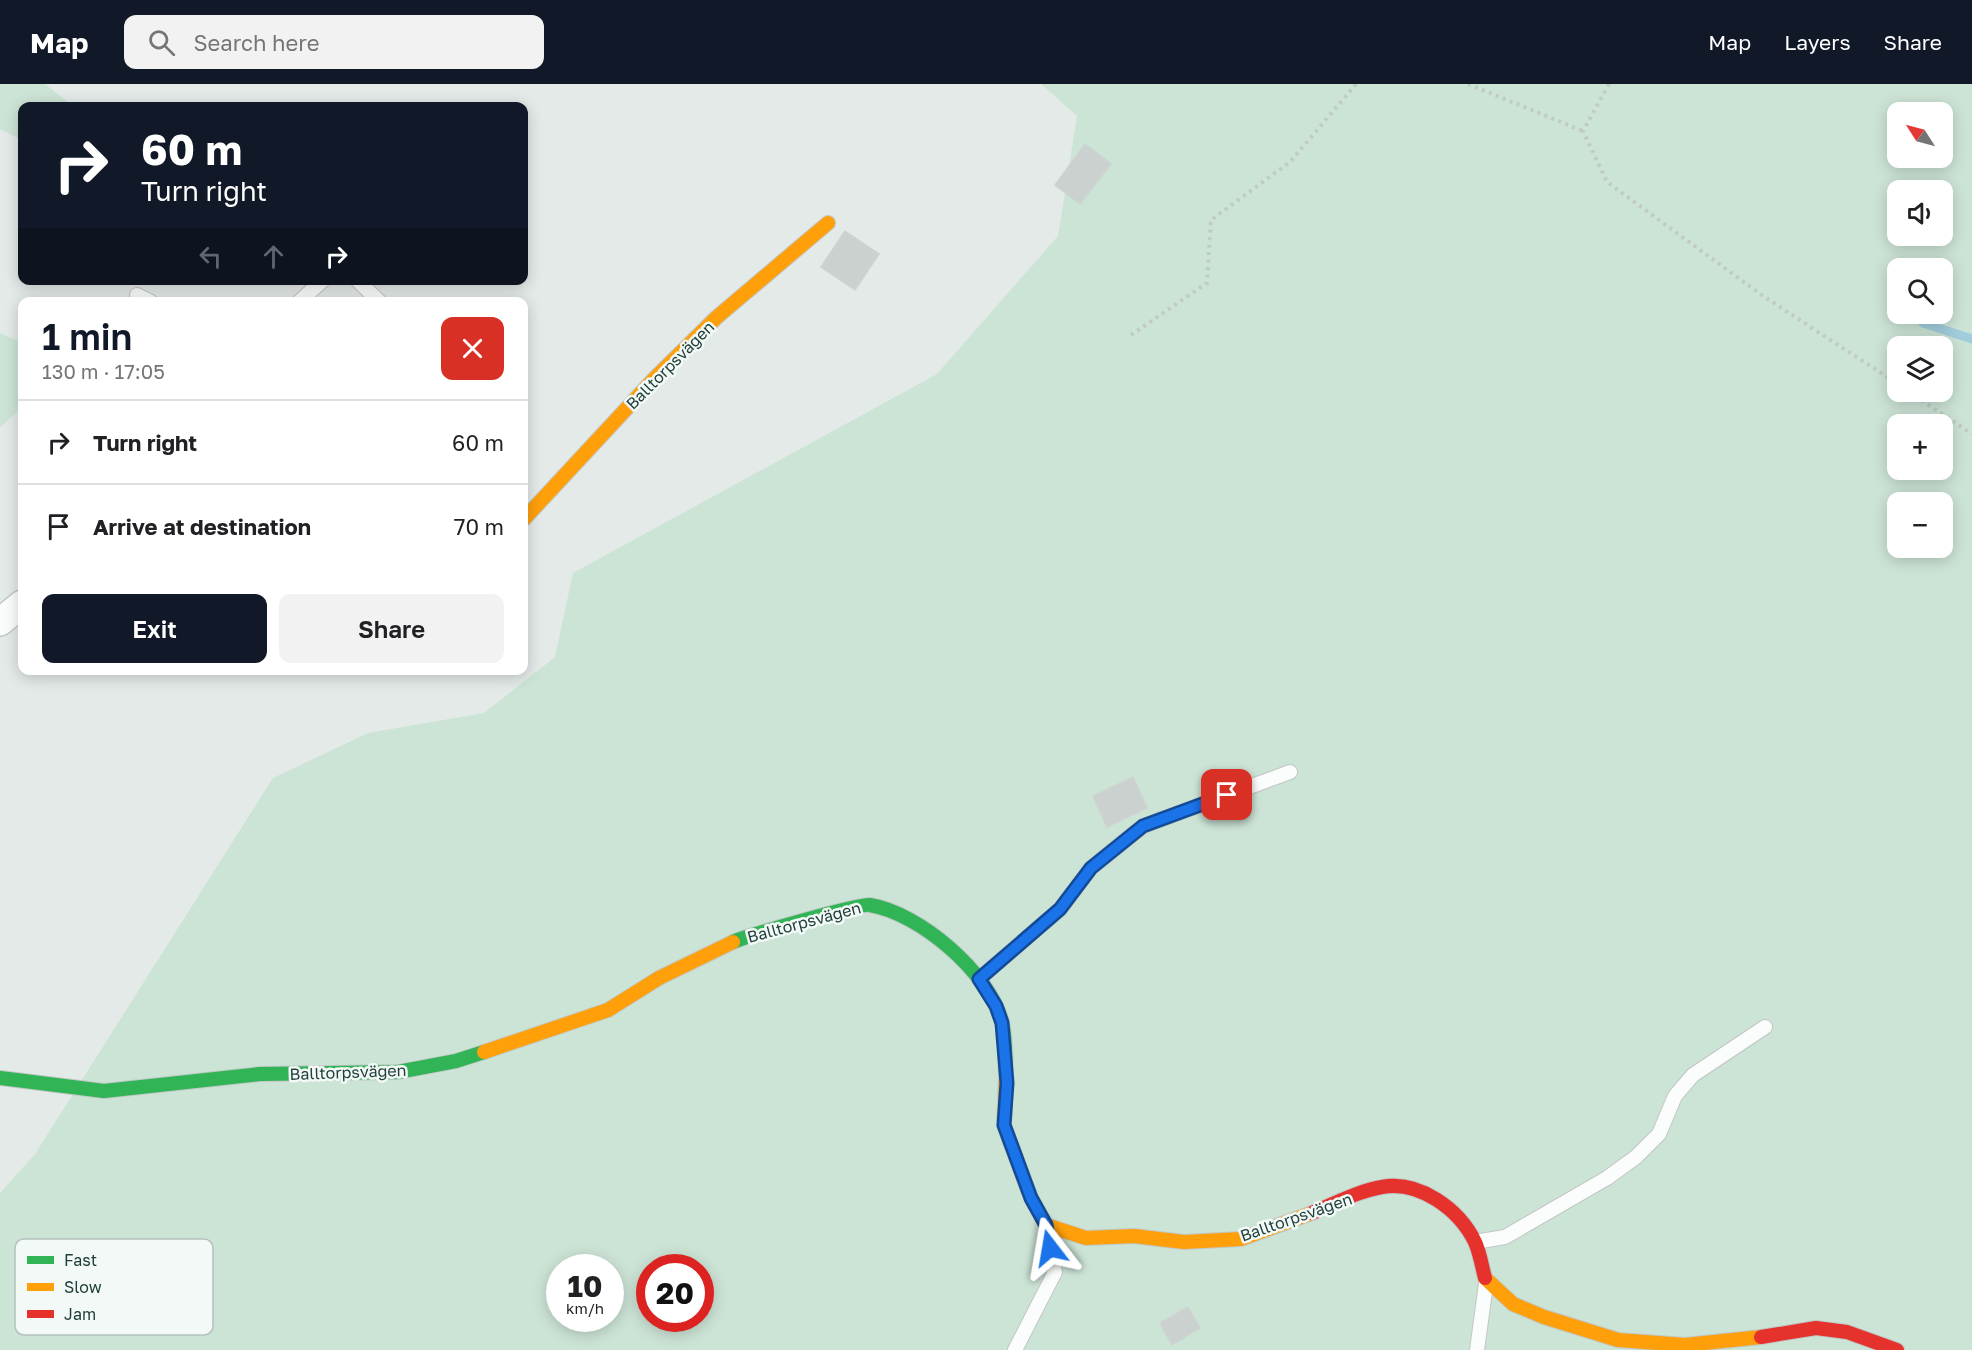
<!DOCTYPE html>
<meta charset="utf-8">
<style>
body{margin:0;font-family:"Golos Text",sans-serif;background:#f2f2f2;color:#202124;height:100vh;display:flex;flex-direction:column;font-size:22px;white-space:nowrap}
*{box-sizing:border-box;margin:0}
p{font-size:20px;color:#757577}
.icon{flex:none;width:33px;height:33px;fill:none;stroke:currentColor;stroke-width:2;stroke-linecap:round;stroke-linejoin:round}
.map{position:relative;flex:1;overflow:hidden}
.details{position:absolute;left:18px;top:213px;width:510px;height:378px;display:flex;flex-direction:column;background:#fff;border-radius:12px;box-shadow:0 3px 15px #0003}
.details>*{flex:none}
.guide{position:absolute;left:18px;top:18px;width:510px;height:183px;border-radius:12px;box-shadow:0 3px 15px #0003;background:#111827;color:#fff;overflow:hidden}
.needle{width:39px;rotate:306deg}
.buttons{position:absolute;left:1887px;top:18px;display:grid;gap:12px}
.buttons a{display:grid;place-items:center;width:66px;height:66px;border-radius:12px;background:#fff;box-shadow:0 3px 15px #0003;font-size:30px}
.speed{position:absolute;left:546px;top:1170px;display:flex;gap:12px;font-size:30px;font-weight:700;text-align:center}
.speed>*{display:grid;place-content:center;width:78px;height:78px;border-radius:50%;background:#fff;box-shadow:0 3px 15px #0003;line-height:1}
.speed small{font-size:15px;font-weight:400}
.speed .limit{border:9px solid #d22;background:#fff;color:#111}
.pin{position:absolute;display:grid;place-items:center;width:51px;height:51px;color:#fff;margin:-26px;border-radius:12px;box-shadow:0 3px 9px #0006}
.me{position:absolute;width:66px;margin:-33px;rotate:346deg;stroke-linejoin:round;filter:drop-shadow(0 0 4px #0008)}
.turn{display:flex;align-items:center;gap:21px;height:126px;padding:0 24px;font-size:27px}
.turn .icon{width:78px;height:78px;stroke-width:2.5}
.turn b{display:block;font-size:42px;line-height:51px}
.lanes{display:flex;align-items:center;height:57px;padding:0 24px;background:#0003;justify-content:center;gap:30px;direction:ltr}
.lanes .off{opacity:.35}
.round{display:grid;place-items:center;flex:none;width:63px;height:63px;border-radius:12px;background:#f2f2f2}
.head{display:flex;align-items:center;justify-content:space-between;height:102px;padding:0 24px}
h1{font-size:36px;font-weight:600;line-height:45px;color:#111827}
.primary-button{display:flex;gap:12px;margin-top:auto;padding:12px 24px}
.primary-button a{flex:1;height:69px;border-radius:12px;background:#111827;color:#fff;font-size:24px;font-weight:600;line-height:69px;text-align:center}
.primary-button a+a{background:#f2f2f2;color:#202124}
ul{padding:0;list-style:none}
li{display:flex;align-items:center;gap:18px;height:84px;padding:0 24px;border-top:2px solid #e0e0e0}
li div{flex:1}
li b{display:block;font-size:22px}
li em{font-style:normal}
header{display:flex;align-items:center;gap:36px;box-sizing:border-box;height:84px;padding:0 30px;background:#111827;color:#fff}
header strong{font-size:28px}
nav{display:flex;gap:33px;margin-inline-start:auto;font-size:21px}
.search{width:420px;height:54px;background:#f2f2f2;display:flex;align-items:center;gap:15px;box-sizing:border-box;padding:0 21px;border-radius:12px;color:#757577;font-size:22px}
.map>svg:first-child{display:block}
.green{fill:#cce4d6;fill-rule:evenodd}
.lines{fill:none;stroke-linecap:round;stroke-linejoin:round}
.stream{stroke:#a2cddc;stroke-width:9}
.building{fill:#cbd1cf;stroke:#cdd3d1;stroke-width:1.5}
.lane-casing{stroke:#c1c7c5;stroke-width:16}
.street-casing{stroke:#c1c7c5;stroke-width:30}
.fast-casing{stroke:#c0c8c6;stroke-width:16}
.slow-casing{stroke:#c0c8c6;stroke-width:16}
.jam-casing{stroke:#c0c8c6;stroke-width:16}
.path{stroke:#c1cac8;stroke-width:4;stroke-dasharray:3 4.5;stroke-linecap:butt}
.lane{stroke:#fbfcfc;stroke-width:14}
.street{stroke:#fbfcfc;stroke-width:27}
.fast{stroke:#30b455;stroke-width:14}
.slow{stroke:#ff9f0a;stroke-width:14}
.jam{stroke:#e5322d;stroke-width:14}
.route-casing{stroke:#114b97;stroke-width:15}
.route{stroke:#1a73e8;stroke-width:10}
.labels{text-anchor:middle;stroke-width:5;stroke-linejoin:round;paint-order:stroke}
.street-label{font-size:16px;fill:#203f3a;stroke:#f2f9f6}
.key{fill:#f2f9f6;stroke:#b3c1be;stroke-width:1.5}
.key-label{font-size:16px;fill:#203f3a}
</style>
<header>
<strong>Map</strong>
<div class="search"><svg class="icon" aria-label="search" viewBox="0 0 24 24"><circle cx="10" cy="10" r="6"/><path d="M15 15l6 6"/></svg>Search here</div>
<nav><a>Map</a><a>Layers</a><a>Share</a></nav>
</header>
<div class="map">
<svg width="1972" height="1266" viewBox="0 0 1972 1266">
<rect width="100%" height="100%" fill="#e4eae8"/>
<g class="green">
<path d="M0,0H45L73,22H22V56L0,45Z"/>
<path d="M1041,0H1972V1266H0V1109L35,1070L273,694L368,649L484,629L555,573L573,489L937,290L1058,152L1077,32ZM1898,28H1942V74H1898ZM1898,106H1942V152H1898ZM1898,184H1942V230H1898ZM1898,262H1942V308H1898ZM1898,340H1942V386H1898ZM1898,418H1942V464H1898ZM560,1184H610V1234H560ZM650,1184H700V1234H650Z"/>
<path d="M0,249L22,259V324L0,343Z"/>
</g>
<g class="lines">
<path class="stream" d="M1923,239L1972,255"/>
</g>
<g class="building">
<path d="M1085,60L1111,80L1080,120L1055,101Z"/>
<path d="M845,147L879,170L855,206L821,183Z"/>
<path d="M1133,693L1147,724L1107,743L1093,712Z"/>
<path d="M1188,1223L1200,1244L1172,1261L1160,1239Z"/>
</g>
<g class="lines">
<defs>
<g id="lane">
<path d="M357,196L380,218"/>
<path d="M137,211L151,218"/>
<path d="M299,218L323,196"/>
<path d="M979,895L1060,825L1091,784L1143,742L1290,688"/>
<path d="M1475,1158L1505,1153L1607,1094L1636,1073L1659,1050L1675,1012L1693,991L1765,943"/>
<path d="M1015,1266L1055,1188L1046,1143"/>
<path d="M1477,1266L1486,1200"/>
</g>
<path id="street" d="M0,538L22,520"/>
<g id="fast">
<path d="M733,858C746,852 861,819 870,821C919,829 989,888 1002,938C1006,955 1005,975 1006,992"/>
<path d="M0,994L104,1007L260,990L398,988L456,977L484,968"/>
</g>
<g id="slow">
<path d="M524,435L654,295L717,233L828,139"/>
<path d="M484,968L608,926L659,894L733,858"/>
<path d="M1006,992L1004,1041L1031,1114L1046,1141L1086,1154L1134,1152L1184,1158L1241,1155L1312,1129"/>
<path d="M1485,1194L1513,1220L1544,1233L1618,1256L1685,1261L1761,1253"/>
</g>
<g id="jam">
<path d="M1312,1129C1334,1120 1358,1107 1382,1103C1419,1096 1459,1125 1475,1158C1480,1169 1482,1183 1485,1194"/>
<path d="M1761,1253L1816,1244L1847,1248L1897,1266"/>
</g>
</defs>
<use href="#lane" class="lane-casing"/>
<use href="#street" class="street-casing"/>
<use href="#fast" class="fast-casing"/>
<use href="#slow" class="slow-casing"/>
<use href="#jam" class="jam-casing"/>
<g class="path">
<path d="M1468,0L1583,47"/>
<path d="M1609,0L1583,47L1607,98L1763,212L1898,300"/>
<path d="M1131,251L1207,199L1211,136L1290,78L1356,0"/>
<path d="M1909,308L1972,350"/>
</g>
<use href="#lane" class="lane"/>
<use href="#street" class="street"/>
<use href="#fast" class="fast"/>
<use href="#slow" class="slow"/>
<use href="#jam" class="jam"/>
</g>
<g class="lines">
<defs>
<path id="route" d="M1050,1164L1046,1141L1031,1114L1004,1041L1007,999L1002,939L996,922L979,895L1060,825L1091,784L1143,742L1227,711"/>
</defs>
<use href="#route" class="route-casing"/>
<use href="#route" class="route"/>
</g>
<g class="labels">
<g class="street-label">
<text transform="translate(670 281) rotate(-45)" y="6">Balltorpsvägen</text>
<text transform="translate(804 838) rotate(-15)" y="6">Balltorpsvägen</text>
<text transform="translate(348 988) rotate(-2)" y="6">Balltorpsvägen</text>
<text transform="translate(1296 1133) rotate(-19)" y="6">Balltorpsvägen</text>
</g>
</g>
<rect x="15" y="1155" width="198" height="96" rx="9" class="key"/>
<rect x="27" y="1172" width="27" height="8" fill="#30b455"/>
<rect x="27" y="1199" width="27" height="8" fill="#ff9f0a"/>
<rect x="27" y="1226" width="27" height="8" fill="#e5322d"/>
<g class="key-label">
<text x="64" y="1182">Fast</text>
<text x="64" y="1209">Slow</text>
<text x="64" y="1236">Jam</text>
</g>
</svg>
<div class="buttons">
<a><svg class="needle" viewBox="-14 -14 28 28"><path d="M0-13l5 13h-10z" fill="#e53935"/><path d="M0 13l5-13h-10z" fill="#757577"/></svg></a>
<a><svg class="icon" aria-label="sound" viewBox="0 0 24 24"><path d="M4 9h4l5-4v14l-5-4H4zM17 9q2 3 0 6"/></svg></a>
<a><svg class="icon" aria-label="search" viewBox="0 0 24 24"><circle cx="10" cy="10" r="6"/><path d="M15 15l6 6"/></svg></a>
<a><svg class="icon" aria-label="layers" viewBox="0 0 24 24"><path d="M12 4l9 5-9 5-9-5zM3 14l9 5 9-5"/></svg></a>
<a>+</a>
<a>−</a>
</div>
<div class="speed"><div>10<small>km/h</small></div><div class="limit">20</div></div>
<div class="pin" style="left:1227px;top:711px;background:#d93025"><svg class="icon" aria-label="arrive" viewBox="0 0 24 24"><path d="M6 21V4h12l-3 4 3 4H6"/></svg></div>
<svg class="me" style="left:1050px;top:1164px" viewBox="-20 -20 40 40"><path d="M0-17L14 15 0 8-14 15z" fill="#1a73e8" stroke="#fff" stroke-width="4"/></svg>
<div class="guide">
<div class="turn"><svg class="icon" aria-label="right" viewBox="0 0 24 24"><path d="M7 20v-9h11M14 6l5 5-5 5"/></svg><div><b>60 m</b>Turn right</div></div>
<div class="lanes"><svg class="icon off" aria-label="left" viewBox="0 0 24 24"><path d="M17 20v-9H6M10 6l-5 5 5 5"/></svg><svg class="icon off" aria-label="ahead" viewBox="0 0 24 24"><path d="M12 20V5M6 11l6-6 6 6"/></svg><svg class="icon" aria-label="right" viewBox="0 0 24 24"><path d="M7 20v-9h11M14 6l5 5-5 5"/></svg></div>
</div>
<section class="details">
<div class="head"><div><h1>1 min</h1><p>130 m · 17:05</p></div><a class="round" style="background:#d93025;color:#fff"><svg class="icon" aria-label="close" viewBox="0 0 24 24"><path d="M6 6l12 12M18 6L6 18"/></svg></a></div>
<ul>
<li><svg class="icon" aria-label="right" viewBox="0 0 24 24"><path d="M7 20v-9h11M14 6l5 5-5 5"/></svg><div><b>Turn right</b></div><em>60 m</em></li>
<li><svg class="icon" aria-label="arrive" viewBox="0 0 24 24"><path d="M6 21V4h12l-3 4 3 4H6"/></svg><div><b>Arrive at destination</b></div><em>70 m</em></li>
</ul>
<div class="primary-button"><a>Exit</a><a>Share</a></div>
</section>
</div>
